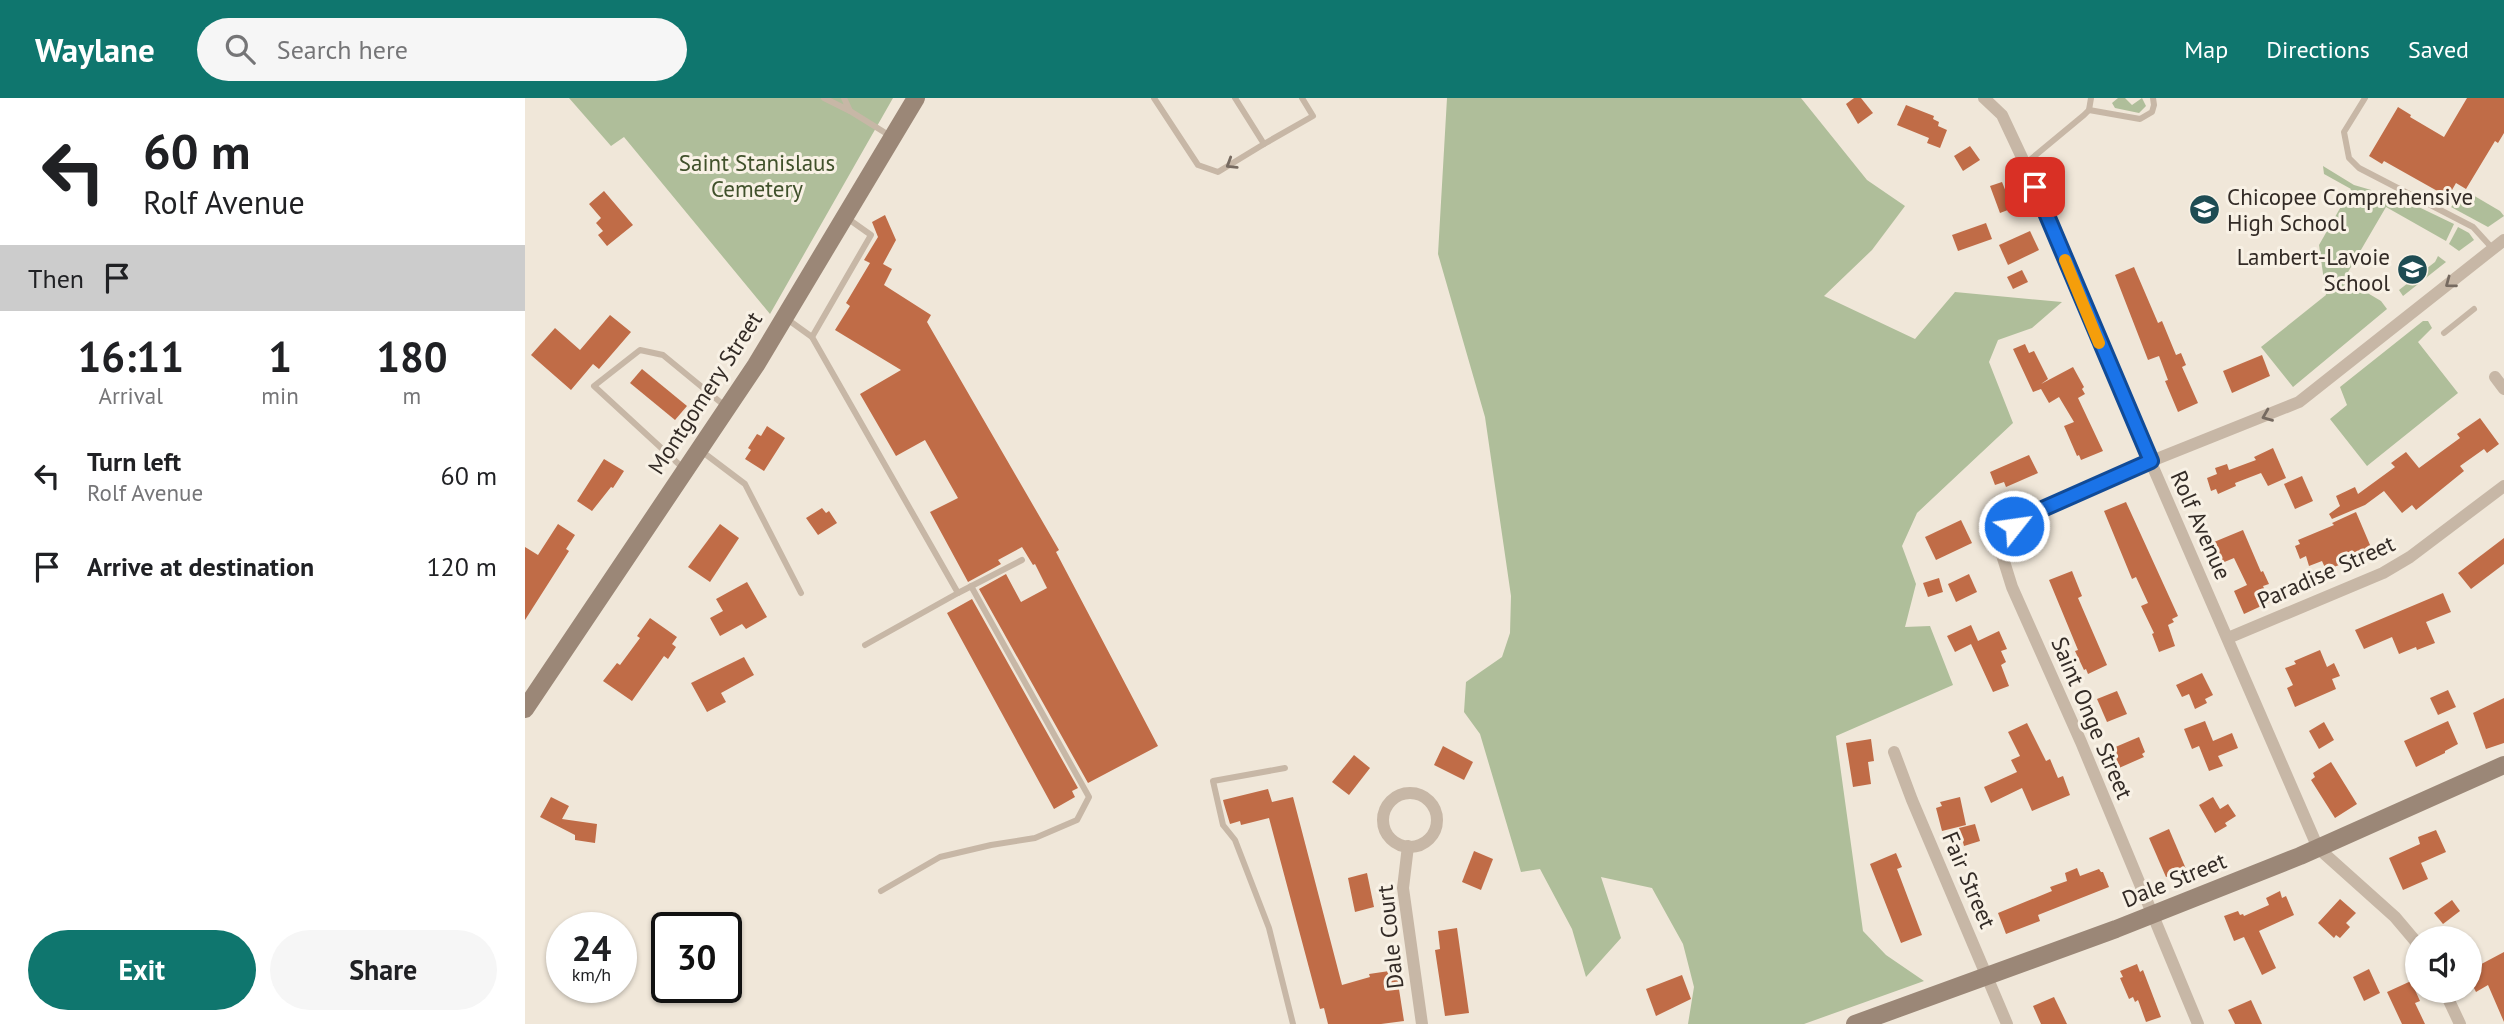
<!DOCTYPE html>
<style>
body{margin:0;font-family:"PT Sans",sans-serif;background:#f6f6f6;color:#202124;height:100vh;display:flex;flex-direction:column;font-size:26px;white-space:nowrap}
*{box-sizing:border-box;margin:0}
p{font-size:23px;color:#757577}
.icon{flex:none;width:38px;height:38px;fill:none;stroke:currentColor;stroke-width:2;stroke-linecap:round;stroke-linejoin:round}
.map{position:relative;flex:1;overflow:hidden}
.sheet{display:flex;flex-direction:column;background:#fff;width:525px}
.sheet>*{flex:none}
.banner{background:#fff;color:#202124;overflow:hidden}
.controls{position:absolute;left:1880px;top:828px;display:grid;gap:14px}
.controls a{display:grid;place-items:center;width:77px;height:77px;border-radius:50%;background:#fff;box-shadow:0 2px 5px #0004;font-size:35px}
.speed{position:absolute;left:21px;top:814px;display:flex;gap:14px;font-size:35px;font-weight:700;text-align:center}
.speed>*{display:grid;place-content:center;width:91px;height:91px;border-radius:50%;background:#fff;box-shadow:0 2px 5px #0004;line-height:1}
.speed small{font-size:18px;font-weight:400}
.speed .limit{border:4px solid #111;border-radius:10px;background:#fff;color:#111}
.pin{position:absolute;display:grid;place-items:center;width:60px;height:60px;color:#fff;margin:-30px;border-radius:14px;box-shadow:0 4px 10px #0006}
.me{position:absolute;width:77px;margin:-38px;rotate:60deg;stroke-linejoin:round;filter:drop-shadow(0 0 5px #0008)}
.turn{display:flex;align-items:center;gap:24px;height:147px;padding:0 28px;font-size:32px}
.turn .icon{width:91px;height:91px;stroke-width:2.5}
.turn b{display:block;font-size:49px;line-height:60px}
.then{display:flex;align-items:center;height:66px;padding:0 28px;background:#0003;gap:14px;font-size:26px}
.eta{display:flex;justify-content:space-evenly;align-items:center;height:119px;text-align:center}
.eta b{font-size:42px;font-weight:600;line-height:49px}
.primary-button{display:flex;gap:14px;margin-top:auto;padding:14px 28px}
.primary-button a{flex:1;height:80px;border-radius:42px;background:#0f766e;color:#fff;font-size:28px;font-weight:600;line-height:80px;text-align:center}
.primary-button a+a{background:#f6f6f6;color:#202124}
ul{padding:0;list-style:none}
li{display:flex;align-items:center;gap:21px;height:91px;padding:0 28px}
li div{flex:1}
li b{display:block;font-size:26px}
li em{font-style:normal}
header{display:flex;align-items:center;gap:42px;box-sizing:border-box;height:98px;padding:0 35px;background:#0f766e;color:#fff}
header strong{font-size:33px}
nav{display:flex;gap:38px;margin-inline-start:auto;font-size:24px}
.search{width:490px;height:63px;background:#f6f6f6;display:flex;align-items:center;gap:18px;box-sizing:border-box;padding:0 24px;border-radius:38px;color:#757577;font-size:26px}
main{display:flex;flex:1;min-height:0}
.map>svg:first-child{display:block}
.green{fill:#afbe9a}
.building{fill:#c06c47}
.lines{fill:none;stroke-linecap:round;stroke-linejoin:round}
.lane{stroke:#c7b7a6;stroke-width:6}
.street{stroke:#c7b7a6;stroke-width:12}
.secondary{stroke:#9b8777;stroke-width:18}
.oneway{stroke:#766a60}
.route-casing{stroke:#114b97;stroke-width:18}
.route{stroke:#1a73e8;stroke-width:12}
.slow{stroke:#f59e0b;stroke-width:12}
.labels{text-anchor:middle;stroke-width:6;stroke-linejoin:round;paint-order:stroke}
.park-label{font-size:23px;fill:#40512b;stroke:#f8f1e5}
.poi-label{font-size:23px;fill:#332b26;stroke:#f8f1e5;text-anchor:start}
.street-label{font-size:23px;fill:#332b26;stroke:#f8f1e5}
</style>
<header>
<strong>Waylane</strong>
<div class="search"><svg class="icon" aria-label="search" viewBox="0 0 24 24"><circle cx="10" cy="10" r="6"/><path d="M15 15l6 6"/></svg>Search here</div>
<nav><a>Map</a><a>Directions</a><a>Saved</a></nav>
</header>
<main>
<section class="sheet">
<div class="banner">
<div class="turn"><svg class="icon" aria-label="left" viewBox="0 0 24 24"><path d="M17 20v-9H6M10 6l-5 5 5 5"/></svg><div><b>60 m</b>Rolf Avenue</div></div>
<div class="then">Then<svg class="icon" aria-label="arrive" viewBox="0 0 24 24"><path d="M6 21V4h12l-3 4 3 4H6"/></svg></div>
</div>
<div class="eta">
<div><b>16:11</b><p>Arrival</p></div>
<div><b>1</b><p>min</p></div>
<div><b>180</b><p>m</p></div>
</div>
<ul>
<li><svg class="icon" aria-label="left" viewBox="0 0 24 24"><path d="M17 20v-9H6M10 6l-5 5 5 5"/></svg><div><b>Turn left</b><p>Rolf Avenue</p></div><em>60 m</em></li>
<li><svg class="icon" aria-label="arrive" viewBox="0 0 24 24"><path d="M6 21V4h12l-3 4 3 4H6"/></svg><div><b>Arrive at destination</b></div><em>120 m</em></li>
</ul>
<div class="primary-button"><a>Exit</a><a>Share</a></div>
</section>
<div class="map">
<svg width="1979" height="926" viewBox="0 0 1979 926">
<rect width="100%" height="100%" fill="#f0e7d9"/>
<g class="green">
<path d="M44,0H368L245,216L99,39L86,48Z"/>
<path d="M922,0H1276L1342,82L1380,108L1347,152L1299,198L1390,241L1430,194L1537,204L1507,230L1473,242L1464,264L1488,325L1392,415L1377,448L1391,486L1380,529L1405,528L1428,587L1311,638L1338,833L1361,857L1399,883L1279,926H1163L1169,889L1158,846L1127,790L1076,779L1096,840L1061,879L1047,831L1015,771L996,774L955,636L939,614L941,584L977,559L985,535L986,498L960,319L913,156Z"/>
<path d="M1593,0H1600L1607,7L1617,0L1621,8L1614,15L1590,10L1587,5Z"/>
<path d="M1798,68L1829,87L1877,101L1929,126L1921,143L1861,109L1819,181L1856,203L1862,211L1768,289L1736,249L1801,197L1794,147L1826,91L1799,76Z"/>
<path d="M1941,93L1975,113L1979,118L1963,129L1926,109Z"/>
<path d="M1933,129L1944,135L1949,142L1934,153L1924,146Z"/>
<path d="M1913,158L1921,164L1878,198L1874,192L1910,164Z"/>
<path d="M1898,223H1903L1907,230L1893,244L1933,295L1842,368L1805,321L1822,307L1815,289Z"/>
</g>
<g class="building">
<path d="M1329,0H1336L1348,15L1333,26L1321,6Z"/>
<path d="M1942,0H1979V35L1973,45L1970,43L1941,91L1931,85L1923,99L1859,63L1857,66L1844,58L1873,9L1886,17L1885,19L1919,39Z"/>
<path d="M1381,7L1409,18L1408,21L1414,24L1413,28L1422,32L1415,50L1402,45L1404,40L1372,27Z"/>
<path d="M1445,48L1455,62L1438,73L1429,58Z"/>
<path d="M1477,84L1481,94L1489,91L1496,107L1475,115L1465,88Z"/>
<path d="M79,93L108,127L82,148L73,137L78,133L71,125L76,120L64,106Z"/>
<path d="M360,117L371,142L358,166L367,171L359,187L406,217L402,224L534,452L531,454L633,648L563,685L454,491L481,476L496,504L522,490L510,466L508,467L497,449L473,462L476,466L443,484L405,414L433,400L400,342L371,358L335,296L376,272L310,232L325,208L321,205L345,165L339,162L353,139L347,124Z"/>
<path d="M1461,125L1467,141L1433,153L1427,137Z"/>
<path d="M1505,133L1514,152L1483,167L1474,147Z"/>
<path d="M1609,169L1633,225L1637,223L1651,257L1656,255L1661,267L1657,269L1673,305L1653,314L1640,283L1643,282L1634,258L1623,262L1590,177Z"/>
<path d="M1497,172L1503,184L1488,191L1482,179Z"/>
<path d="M85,217L106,234L74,271L68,266L46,292L6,257L30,230L55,252Z"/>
<path d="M1500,246L1504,255L1509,253L1523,281L1516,286L1548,269L1559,289L1557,291L1560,296L1553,300L1578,353L1556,362L1554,357L1552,358L1539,328L1549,324L1534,299L1524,305L1516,291L1508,294L1488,251Z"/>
<path d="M1737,257L1745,278L1707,295L1698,273Z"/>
<path d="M117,271L162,308L150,322L105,285Z"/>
<path d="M1955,320L1974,346L1962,355L1959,351L1935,368L1939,373L1891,412L1887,407L1877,415L1859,393L1840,407L1807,421L1804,416L1815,408L1811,398L1830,389L1833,396L1870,369L1866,365L1881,354L1894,370L1935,340L1932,336Z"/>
<path d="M242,328L260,340L239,373L220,361L226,352L223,350L232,336L236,338Z"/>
<path d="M1748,350L1761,380L1743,388L1736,375L1710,385L1711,388L1693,396L1691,391L1686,393L1682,380L1692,376L1690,370L1702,366L1704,372L1731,362L1729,359Z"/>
<path d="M1504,357L1513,375L1481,389L1479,384L1470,387L1465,374Z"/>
<path d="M79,361L99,373L88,390L86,389L67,413L52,403Z"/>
<path d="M1777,378L1788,403L1770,411L1759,386Z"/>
<path d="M1601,404L1653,518L1647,521L1649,524L1643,527L1650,548L1634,554L1627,536L1629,535L1616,508L1623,505L1611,479L1607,481L1579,413Z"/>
<path d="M297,410L301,415L304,413L312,425L293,437L281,420Z"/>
<path d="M1831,414L1848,454L1801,472L1797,463L1784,468L1781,458L1775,461L1770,448L1775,446L1773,442L1809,427L1807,425Z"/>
<path d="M1436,422L1447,445L1411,462L1400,439Z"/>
<path d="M33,426L50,437L41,451L44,453L0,522V449L13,457Z"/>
<path d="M195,426L214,440L185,484L163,469Z"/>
<path d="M1718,432L1736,474L1738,473L1744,486L1738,488L1745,504L1719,516L1709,493L1722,487L1709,460L1697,465L1689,444Z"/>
<path d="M1979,440V466L1946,491L1933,475Z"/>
<path d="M1547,473L1557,498L1553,500L1582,567L1563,576L1561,571L1559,572L1550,553L1553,552L1524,482Z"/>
<path d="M1444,476L1452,494L1431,504L1423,486Z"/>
<path d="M1414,480L1418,494L1403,499L1398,485Z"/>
<path d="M222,484L242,519L221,531L217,526L195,538L185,520L198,513L191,501Z"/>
<path d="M1918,495L1926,514L1901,524L1910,545L1892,552L1891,549L1874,556L1867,539L1839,551L1830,532Z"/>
<path d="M447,501L553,690L547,693L550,699L529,711L422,515Z"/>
<path d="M125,520L152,539L147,546L151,549L143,561L139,558L107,603L78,583L92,565L95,567L115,540L112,538Z"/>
<path d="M1446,527L1453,543L1474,533L1482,551L1476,553L1481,564L1476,567L1484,588L1468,594L1446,546L1430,554L1422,538Z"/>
<path d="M1795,552L1802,569L1809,565L1815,578L1807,581L1811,591L1770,609L1762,590L1768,587L1760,570L1771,566L1769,563Z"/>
<path d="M219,559L229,577L196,595L201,604L182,614L166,585Z"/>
<path d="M1677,575L1688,597L1680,601L1682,605L1670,611L1664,596L1657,599L1651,587Z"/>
<path d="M1923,592L1931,609L1913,617L1905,600Z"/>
<path d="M1592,593L1602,616L1582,624L1572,601Z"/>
<path d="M1979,600V645L1961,651L1948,615Z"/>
<path d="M1680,623L1688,643L1707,635L1713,650L1693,658L1698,668L1684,673L1674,648L1667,651L1659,631Z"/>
<path d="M1923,623L1933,646L1920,653V655L1891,669L1879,643Z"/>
<path d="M1799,624L1809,642L1794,651L1784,633Z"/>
<path d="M1502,625L1521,663L1525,661L1533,680L1538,678L1545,697L1507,713L1497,690L1466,705L1459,689L1492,674L1486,662L1495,658L1483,634Z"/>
<path d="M1614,639L1620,654L1617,656L1619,659L1594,670L1593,667L1588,670L1581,653Z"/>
<path d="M1346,641L1349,663L1343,664L1346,686L1328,689L1321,645Z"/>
<path d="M918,648L948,664L939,682L909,667Z"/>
<path d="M829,657L845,670L824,697L807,684Z"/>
<path d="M1806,664L1832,706L1810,720L1786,682L1790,679L1788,675Z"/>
<path d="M743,691L747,704L768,699L817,887L845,879L844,876L871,872L879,923L856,926H803L799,910L795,911L744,720L716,727L715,723L705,726L699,706L698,702Z"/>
<path d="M26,699L44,708L37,721L72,726L70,745L50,742V737L15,719Z"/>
<path d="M1435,699L1441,727L1417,733L1411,710L1417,708L1415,704Z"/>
<path d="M1688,699L1695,711L1703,706L1711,718L1700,725L1702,728L1690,735L1674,707Z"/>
<path d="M1450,726L1455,743L1439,748L1434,730Z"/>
<path d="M1644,731L1661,771L1641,779L1624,740Z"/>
<path d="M1911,732L1921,754L1896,765L1903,781L1878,792L1864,760L1895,746L1893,739Z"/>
<path d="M949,753L968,761L956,792L937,784Z"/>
<path d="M1371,755L1377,769L1372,771L1397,837L1376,845L1345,766Z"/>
<path d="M1552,770L1555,778L1574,771L1576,774H1578L1584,789L1513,817L1515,823L1481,836L1473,815L1527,793L1525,789L1542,783L1540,775Z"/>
<path d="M842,775L849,809L830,814L823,780Z"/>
<path d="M1755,793L1757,800L1761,798L1769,817L1734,833L1751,870L1737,877L1719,839L1709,843L1699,818L1713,813L1715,817L1718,816L1719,818L1744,807L1741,800Z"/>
<path d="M1815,801L1831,815L1821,825L1825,829L1815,840L1811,837L1809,840L1793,825Z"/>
<path d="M1927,802L1935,813L1918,826L1909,815Z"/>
<path d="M932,830L944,915L920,918L910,852L915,851L913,833Z"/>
<path d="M1979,854V924L1963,887L1951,894L1944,880L1950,877L1947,871Z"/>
<path d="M1612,866L1615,874L1618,872L1636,919L1621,924L1613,902L1610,904L1608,899L1604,901L1595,880L1598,879L1595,873Z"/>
<path d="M1844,871L1855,895L1839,903L1828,879Z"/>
<path d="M1157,877L1166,901L1131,918L1121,891Z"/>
<path d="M1886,883L1895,903L1890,905L1900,926H1877L1862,894Z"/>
<path d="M1529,899L1542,926H1516L1508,908Z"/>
<path d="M1726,902L1737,926H1710L1703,912Z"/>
</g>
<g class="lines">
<g class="lane">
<path d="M299,0L325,13L319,0"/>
<path d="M629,0L673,67L693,74L739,46L710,0"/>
<path d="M1840,0L1819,34L1824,60L1834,70L1948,129L1968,151"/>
<path d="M1564,12L1615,21L1627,14L1629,7L1628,0"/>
<path d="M325,13L367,39"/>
<path d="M739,46L788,18L777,0"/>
<path d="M1500,66L1559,17L1564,12L1566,0"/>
<path d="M262,221L287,239L346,137L322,120"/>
<path d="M1919,235L1949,211"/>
<path d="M287,239L433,495L340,547"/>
<path d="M175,352L220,386L276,495"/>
<path d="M158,370L69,288L115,252L138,257L200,308"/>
<path d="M433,495L497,462"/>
<path d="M760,670L688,683L698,727L710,742L744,830L768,926"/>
<path d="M356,793L415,759L466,747L510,740L552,722L564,699L446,488"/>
</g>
<g class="street">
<path d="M1459,0L1477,17L1500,66L1569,233L1793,750L1870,819L1892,845"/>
<path d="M1970,279L1979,291"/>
<path d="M1703,540L1858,475L1885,459L1979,388"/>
<path d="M1369,654L1387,702L1482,926"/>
<circle cx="885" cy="722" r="27"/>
<path d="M883,748L878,790L897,926"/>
<path d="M1919,892L1935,926"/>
<path d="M1673,926L1556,644L1487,489L1477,457L1481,440L1489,428L1513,413L1599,374L1774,304L1979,142"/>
</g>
<g class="secondary">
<path d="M0,611L231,267L391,0"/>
<path d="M1330,926L1591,831L1775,758L1979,667"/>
</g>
</g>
<defs><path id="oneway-chevron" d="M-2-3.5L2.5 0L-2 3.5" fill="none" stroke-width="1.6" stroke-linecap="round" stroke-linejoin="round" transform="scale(1.75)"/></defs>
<g class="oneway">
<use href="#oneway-chevron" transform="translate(706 66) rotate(148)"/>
<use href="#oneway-chevron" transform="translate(1925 185) rotate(143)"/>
<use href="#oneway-chevron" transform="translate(1742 318) rotate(158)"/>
</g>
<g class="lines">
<defs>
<path id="route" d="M1489,428L1513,413L1626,363L1510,89"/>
</defs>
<use href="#route" class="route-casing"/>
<use href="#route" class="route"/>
<path class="slow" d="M1540,162L1574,245"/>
</g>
<defs>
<symbol id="school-disc" viewBox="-11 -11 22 22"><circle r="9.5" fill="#1e4c53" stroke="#f8f1e5"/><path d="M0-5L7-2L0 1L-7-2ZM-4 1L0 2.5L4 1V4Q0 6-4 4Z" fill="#fff"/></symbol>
</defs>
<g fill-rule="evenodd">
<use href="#school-disc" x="1662" y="94" width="35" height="35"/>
<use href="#school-disc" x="1870" y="154" width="35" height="35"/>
</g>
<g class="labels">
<g class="park-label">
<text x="232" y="73">Saint Stanislaus<tspan x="232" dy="26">Cemetery</tspan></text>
</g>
<g class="poi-label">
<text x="1702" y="107">Chicopee Comprehensive<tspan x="1702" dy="26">High School</tspan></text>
<text x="1865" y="167" text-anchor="end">Lambert-Lavoie<tspan x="1865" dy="26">School</tspan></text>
</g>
<g class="street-label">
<text transform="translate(180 295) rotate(-57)" y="8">Montgomery Street</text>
<text transform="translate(1676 427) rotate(66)" y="8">Rolf Avenue</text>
<text transform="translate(1801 474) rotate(-24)" y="8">Paradise Street</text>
<text transform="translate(1567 620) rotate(67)" y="8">Saint Onge Street</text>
<text transform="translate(1444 782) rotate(67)" y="8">Fair Street</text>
<text transform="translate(1649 782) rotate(-22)" y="8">Dale Street</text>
<text transform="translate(865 839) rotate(-96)" y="8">Dale Court</text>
</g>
</g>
</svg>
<div class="controls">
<a><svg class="icon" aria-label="sound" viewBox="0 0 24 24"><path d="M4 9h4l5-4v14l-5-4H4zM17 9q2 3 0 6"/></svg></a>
</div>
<div class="speed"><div>24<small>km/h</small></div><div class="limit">30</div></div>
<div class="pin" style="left:1510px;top:89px;background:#d93025"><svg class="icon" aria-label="arrive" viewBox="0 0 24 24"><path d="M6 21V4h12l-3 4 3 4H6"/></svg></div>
<svg class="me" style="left:1489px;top:428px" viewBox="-20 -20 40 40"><circle r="17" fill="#1a73e8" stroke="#fff" stroke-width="3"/><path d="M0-11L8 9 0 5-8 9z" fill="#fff"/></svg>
</div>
</main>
